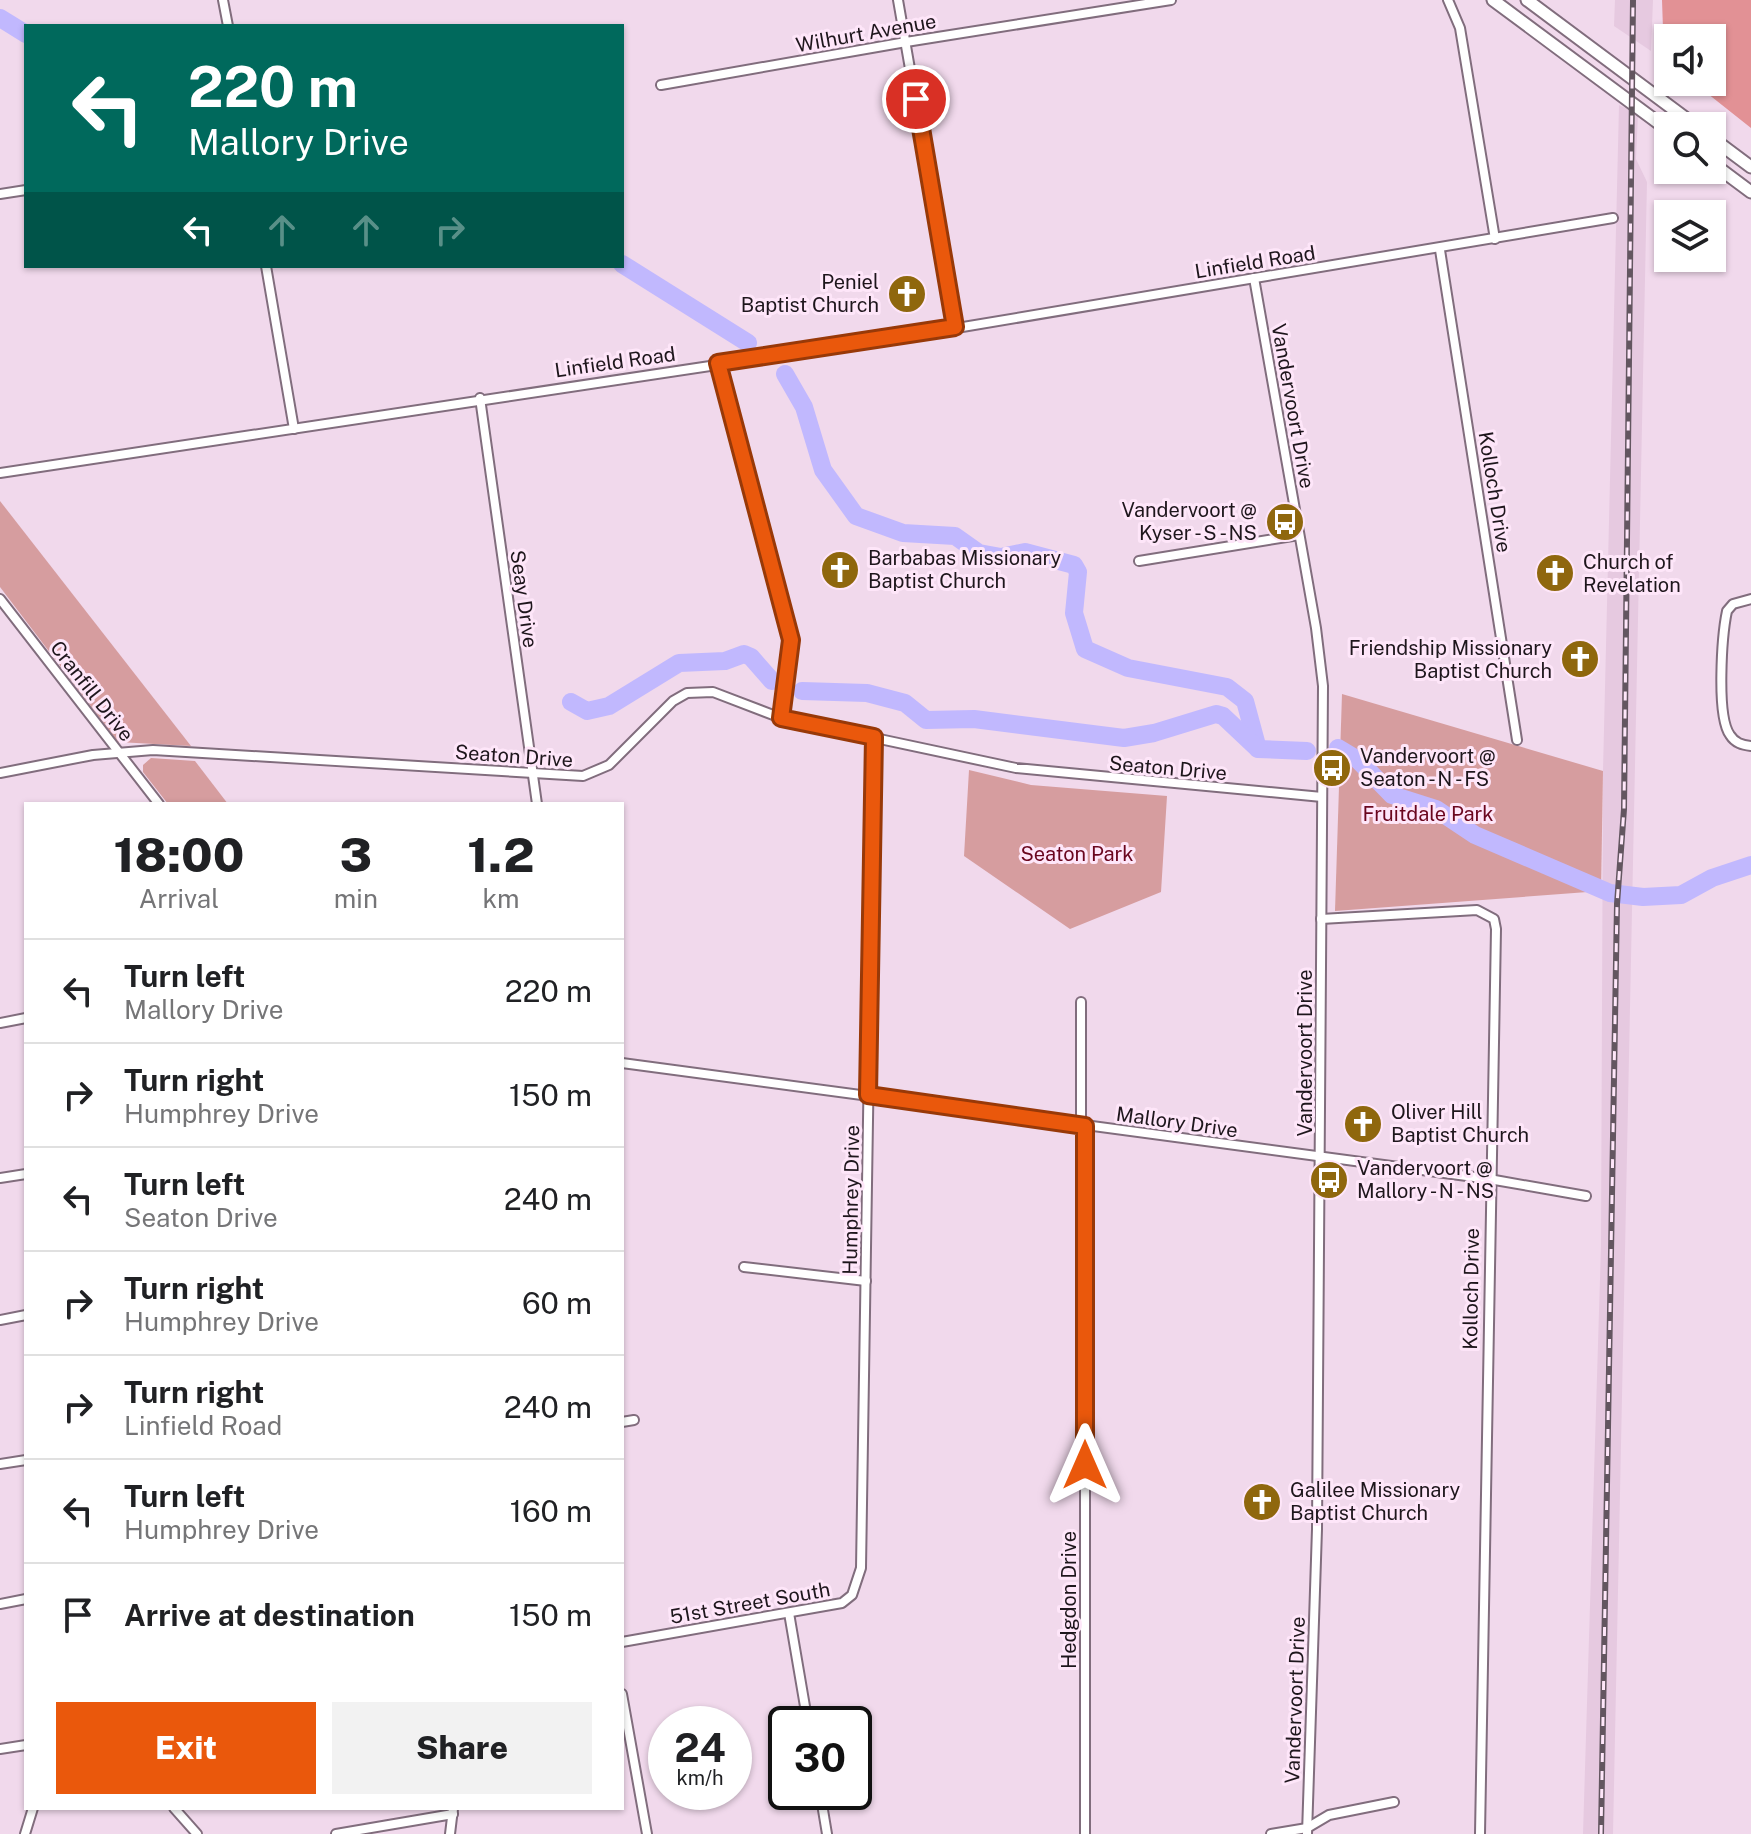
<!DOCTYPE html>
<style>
body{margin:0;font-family:"Public Sans",sans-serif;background:#f2f2f2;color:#202124;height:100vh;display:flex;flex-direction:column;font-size:30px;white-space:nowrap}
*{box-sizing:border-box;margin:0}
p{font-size:26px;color:#757577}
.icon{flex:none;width:44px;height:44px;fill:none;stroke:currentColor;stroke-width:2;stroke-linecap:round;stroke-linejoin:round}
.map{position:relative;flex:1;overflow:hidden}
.drawer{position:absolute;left:24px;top:802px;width:600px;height:1008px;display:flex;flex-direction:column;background:#fff;border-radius:0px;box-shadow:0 2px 6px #0004}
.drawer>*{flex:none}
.guide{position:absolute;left:24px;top:24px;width:600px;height:244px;border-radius:0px;box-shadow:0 2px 6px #0004;background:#00695c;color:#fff;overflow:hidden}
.buttons{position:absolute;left:1654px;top:24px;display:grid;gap:16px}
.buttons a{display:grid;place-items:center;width:72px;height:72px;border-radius:0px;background:#fff;box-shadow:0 2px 6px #0004;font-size:40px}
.speed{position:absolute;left:648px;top:1706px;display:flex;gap:16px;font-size:40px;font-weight:700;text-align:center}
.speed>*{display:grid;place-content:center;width:104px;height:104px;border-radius:50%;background:#fff;box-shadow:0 2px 6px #0004;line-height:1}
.speed small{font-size:20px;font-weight:400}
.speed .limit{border:4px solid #111;border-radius:12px;background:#fff;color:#111}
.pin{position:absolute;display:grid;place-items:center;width:68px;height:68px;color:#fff;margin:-34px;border:4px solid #fff;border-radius:50%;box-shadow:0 2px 8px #0007}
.me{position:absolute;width:88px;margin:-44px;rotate:0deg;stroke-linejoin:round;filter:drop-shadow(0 0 6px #0008)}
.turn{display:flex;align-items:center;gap:28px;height:168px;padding:0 32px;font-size:36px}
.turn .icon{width:104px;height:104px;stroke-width:2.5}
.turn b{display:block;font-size:56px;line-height:68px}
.lanes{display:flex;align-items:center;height:76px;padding:0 32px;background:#0003;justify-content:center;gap:40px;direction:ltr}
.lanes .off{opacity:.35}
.eta{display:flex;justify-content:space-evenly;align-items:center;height:136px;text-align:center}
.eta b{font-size:48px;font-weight:800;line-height:56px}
.action{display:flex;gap:16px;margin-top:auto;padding:16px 32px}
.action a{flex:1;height:92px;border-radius:0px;background:#ea580c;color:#fff;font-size:32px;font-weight:800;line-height:92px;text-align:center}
.action a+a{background:#f2f2f2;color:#202124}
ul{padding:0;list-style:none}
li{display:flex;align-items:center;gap:24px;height:104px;padding:0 32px;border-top:2px solid #e0e0e0}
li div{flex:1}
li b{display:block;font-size:30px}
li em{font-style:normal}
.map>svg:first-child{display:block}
.built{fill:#e6c9e0}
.green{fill:#d69d9f}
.forest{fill:#e29195}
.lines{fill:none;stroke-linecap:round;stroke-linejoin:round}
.river{stroke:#c1b8fe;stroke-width:18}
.minor-casing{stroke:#816d7d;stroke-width:12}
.secondary-casing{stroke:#816d7d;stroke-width:15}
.minor{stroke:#fff;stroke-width:8}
.secondary{stroke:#fff;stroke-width:11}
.rail-casing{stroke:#635660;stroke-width:6}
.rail{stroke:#fee6f9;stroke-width:3;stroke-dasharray:9;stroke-linecap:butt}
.route-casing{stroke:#983908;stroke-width:20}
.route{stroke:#ea580c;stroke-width:14}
.labels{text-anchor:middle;stroke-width:6;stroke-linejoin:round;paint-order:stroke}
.street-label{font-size:20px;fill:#1e161c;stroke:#fee6f9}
.poi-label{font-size:20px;fill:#1e161c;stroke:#fee6f9;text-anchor:start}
.park-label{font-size:20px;fill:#6a061e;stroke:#fee6f9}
</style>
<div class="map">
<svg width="1751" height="1834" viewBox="0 0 1751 1834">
<rect width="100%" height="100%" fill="#f1d9ec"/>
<g class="built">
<path d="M1615,0H1653L1651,51L1614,26Z"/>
<path d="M1619,105L1638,114L1636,159L1647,182L1613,1834H1583L1601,1246L1603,771Z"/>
</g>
<g class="green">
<path d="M0,501L191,746L118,742L0,587Z"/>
<path d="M1342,694L1603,771L1601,891L1335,911Z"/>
<path d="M151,758L195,761L228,804H168L143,772V765Z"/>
<path d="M969,770L1031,785L1167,796L1161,892L1070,929L964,856Z"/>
</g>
<path class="forest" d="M1662,0H1751V128L1693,82H1712V38H1668V61L1664,58Z"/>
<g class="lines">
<g class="river">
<path d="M0,18L26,34"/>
<path d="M622,264L748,343"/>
<path d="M785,374L804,407L823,470L856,516L903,533L955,536L979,553L1001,557L1025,552L1074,565L1078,572L1074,613L1085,649L1128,668L1227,687L1245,701L1258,749L1307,751"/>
<path d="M802,691L867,693L905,703L926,720L974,719L1124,738L1154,733L1216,714L1223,716L1258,749"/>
<path d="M571,702L587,711L609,706L679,663L725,661L744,654L751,657L772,681"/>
<path d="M1338,748L1358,760L1392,795L1436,809L1475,835L1610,893L1643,897L1681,895L1712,878L1751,865"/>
</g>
<defs>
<g id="minor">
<path d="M223,0L228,26"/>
<path d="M898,0L955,327"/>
<path d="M1448,0L1460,28L1495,239"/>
<path d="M661,85L906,42L1171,0"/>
<path d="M0,194L26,190"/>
<path d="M1440,250L1517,740"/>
<path d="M266,266L294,429"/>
<path d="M1254,278L1316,628L1323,686L1317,1529L1307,1834"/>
<path d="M718,363L791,640L781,718"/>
<path d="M480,398L537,804"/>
<path d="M0,473L909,336L1613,218"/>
<path d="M1139,561L1299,535"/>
<path d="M0,599L159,804"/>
<path d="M1751,599L1733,604L1727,611C1722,635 1716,716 1730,735C1735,743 1742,745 1751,746"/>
<path d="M0,773L93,755L153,750L583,776L609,765L673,701L687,693L713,692L781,718L1016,768L1322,797"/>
<path d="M1321,919L1477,910L1494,919L1496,929L1480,1834"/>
<path d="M0,1023L26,1018"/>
<path d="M622,1063L1489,1179L1586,1196"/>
<path d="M1081,1125V1002"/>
<path d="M0,1178L26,1174"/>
<path d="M744,1267L866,1281"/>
<path d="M0,1320L26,1315"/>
<path d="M622,1422L634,1420"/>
<path d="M0,1464L26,1460"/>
<path d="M0,1604L26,1599"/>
<path d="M789,1613L808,1724"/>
<path d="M622,1642L842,1603L852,1595L861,1568L874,737"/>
<path d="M622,1694L647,1834"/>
<path d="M0,1749L26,1745"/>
<path d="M820,1792L827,1834"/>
<path d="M174,1808L197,1834"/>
<path d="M25,1834L33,1808"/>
<path d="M336,1834L453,1814"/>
<path d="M450,1834L453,1809"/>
<path d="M1085,1834V1126"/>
<path d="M1271,1834L1307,1828L1329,1815L1394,1802"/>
</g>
<g id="secondary">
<path d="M1493,0L1668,130"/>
<path d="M1527,0L1696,126"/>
<path d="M1712,138L1751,167"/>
<path d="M1712,163L1751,192"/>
</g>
</defs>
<use href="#minor" class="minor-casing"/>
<use href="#secondary" class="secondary-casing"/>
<use href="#minor" class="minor"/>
<use href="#secondary" class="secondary"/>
<defs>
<path id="rail" d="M1601,1834L1617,904L1624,809L1633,0"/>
</defs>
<use href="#rail" class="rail-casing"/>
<use href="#rail" class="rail"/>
</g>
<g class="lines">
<defs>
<path id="route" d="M916,99L955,327L718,363L791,640L781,718L874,737L868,1095L1085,1126V1465"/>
</defs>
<use href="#route" class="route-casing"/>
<use href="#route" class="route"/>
</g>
<defs>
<symbol id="church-disc" viewBox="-11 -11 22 22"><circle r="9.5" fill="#8f670d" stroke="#fee6f9"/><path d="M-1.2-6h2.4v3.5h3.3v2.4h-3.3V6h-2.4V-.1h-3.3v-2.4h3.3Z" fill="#fff"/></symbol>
<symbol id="bus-disc" viewBox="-11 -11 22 22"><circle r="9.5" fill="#8f670d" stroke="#fee6f9"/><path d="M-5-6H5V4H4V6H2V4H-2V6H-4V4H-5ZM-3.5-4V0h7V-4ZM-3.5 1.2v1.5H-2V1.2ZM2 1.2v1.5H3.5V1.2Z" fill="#fff"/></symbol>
</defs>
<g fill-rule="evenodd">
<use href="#church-disc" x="885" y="272" width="44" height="44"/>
<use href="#bus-disc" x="1263" y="500" width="44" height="44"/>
<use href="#church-disc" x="818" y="548" width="44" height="44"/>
<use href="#church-disc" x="1533" y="551" width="44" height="44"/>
<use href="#church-disc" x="1558" y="637" width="44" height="44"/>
<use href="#bus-disc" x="1310" y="746" width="44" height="44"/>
<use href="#church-disc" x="1341" y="1102" width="44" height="44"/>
<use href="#bus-disc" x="1307" y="1158" width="44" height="44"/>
<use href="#church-disc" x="1240" y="1480" width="44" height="44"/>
</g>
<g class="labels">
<g class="street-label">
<text transform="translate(866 33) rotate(-10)" y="7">Wilhurt Avenue</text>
<text transform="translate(1255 262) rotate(-9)" y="7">Linfield Road</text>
<text transform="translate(615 362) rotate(-8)" y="7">Linfield Road</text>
<text transform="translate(1293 406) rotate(80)" y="7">Vandervoort Drive</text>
<text transform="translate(1495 492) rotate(81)" y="7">Kolloch Drive</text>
<text transform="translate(524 599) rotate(82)" y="7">Seay Drive</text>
<text transform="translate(92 691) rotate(52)" y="7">Cranfill Drive</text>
<text transform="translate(514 756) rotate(4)" y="7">Seaton Drive</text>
<text transform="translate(1168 768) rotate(5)" y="7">Seaton Drive</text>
<text transform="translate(1305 1053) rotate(-90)" y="7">Vandervoort Drive</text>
<text transform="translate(1177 1122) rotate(8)" y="7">Mallory Drive</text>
<text transform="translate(851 1200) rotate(-89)" y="7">Humphrey Drive</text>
<text transform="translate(1471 1289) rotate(-89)" y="7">Kolloch Drive</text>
<text transform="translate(1069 1600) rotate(-90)" y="7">Hedgdon Drive</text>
<text transform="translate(750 1603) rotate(-10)" y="7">51st Street South</text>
<text transform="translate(1295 1700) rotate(-88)" y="7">Vandervoort Drive</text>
</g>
<g class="poi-label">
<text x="879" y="289" text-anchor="end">Peniel<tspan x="879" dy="23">Baptist Church</tspan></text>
<text x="1257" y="517" text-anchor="end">Vandervoort @<tspan x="1257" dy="23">Kyser - S - NS</tspan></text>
<text x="868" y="565">Barbabas Missionary<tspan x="868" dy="23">Baptist Church</tspan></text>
<text x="1583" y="569">Church of<tspan x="1583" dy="23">Revelation</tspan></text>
<text x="1552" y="655" text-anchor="end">Friendship Missionary<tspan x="1552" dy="23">Baptist Church</tspan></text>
<text x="1360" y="763">Vandervoort @<tspan x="1360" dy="23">Seaton - N - FS</tspan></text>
<text x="1391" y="1119">Oliver Hill<tspan x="1391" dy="23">Baptist Church</tspan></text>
<text x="1357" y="1175">Vandervoort @<tspan x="1357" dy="23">Mallory - N - NS</tspan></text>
<text x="1290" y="1497">Galilee Missionary<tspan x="1290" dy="23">Baptist Church</tspan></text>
</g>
<g class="park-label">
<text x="1428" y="821">Fruitdale Park</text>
<text x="1077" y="861">Seaton Park</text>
</g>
</g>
</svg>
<div class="buttons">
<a><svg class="icon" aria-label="sound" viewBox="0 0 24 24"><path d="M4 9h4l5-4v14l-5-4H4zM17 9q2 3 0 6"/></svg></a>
<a><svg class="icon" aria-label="search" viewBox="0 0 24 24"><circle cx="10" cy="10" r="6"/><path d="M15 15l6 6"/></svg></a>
<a><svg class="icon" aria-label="layers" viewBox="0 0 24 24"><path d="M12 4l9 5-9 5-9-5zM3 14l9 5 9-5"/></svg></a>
</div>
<div class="speed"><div>24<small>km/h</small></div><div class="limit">30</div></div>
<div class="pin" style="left:916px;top:99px;background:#d93025"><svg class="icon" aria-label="arrive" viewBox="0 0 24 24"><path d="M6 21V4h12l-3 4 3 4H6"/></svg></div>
<svg class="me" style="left:1085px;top:1465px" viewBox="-20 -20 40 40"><path d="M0-17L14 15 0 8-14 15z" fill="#ea580c" stroke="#fff" stroke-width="4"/></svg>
<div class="guide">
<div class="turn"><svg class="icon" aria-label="left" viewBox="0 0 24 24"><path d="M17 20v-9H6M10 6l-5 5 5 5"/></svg><div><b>220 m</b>Mallory Drive</div></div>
<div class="lanes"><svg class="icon" aria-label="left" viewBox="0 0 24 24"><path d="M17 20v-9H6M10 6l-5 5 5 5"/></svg><svg class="icon off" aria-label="ahead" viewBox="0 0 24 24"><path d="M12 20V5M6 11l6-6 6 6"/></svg><svg class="icon off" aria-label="ahead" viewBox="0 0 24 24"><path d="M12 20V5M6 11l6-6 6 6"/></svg><svg class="icon off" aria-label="right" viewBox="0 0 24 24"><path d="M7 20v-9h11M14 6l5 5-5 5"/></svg></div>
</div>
<section class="drawer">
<div class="eta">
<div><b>18:00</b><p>Arrival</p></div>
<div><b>3</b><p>min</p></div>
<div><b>1.2</b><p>km</p></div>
</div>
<ul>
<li><svg class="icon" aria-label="left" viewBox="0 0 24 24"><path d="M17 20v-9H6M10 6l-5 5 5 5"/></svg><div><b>Turn left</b><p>Mallory Drive</p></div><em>220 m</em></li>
<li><svg class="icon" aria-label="right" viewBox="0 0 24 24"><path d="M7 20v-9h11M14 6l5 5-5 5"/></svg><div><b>Turn right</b><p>Humphrey Drive</p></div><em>150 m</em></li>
<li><svg class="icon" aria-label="left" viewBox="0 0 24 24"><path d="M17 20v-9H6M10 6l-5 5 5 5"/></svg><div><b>Turn left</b><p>Seaton Drive</p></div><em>240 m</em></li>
<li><svg class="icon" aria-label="right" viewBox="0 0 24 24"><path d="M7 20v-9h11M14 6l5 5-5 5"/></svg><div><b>Turn right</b><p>Humphrey Drive</p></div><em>60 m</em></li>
<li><svg class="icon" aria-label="right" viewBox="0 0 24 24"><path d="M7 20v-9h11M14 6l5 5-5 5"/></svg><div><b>Turn right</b><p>Linfield Road</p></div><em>240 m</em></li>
<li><svg class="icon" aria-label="left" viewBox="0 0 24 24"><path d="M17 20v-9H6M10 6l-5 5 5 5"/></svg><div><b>Turn left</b><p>Humphrey Drive</p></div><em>160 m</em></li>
<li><svg class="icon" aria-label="arrive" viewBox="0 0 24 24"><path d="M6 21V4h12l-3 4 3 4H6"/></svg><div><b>Arrive at destination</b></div><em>150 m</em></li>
</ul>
<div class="action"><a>Exit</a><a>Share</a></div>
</section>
</div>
